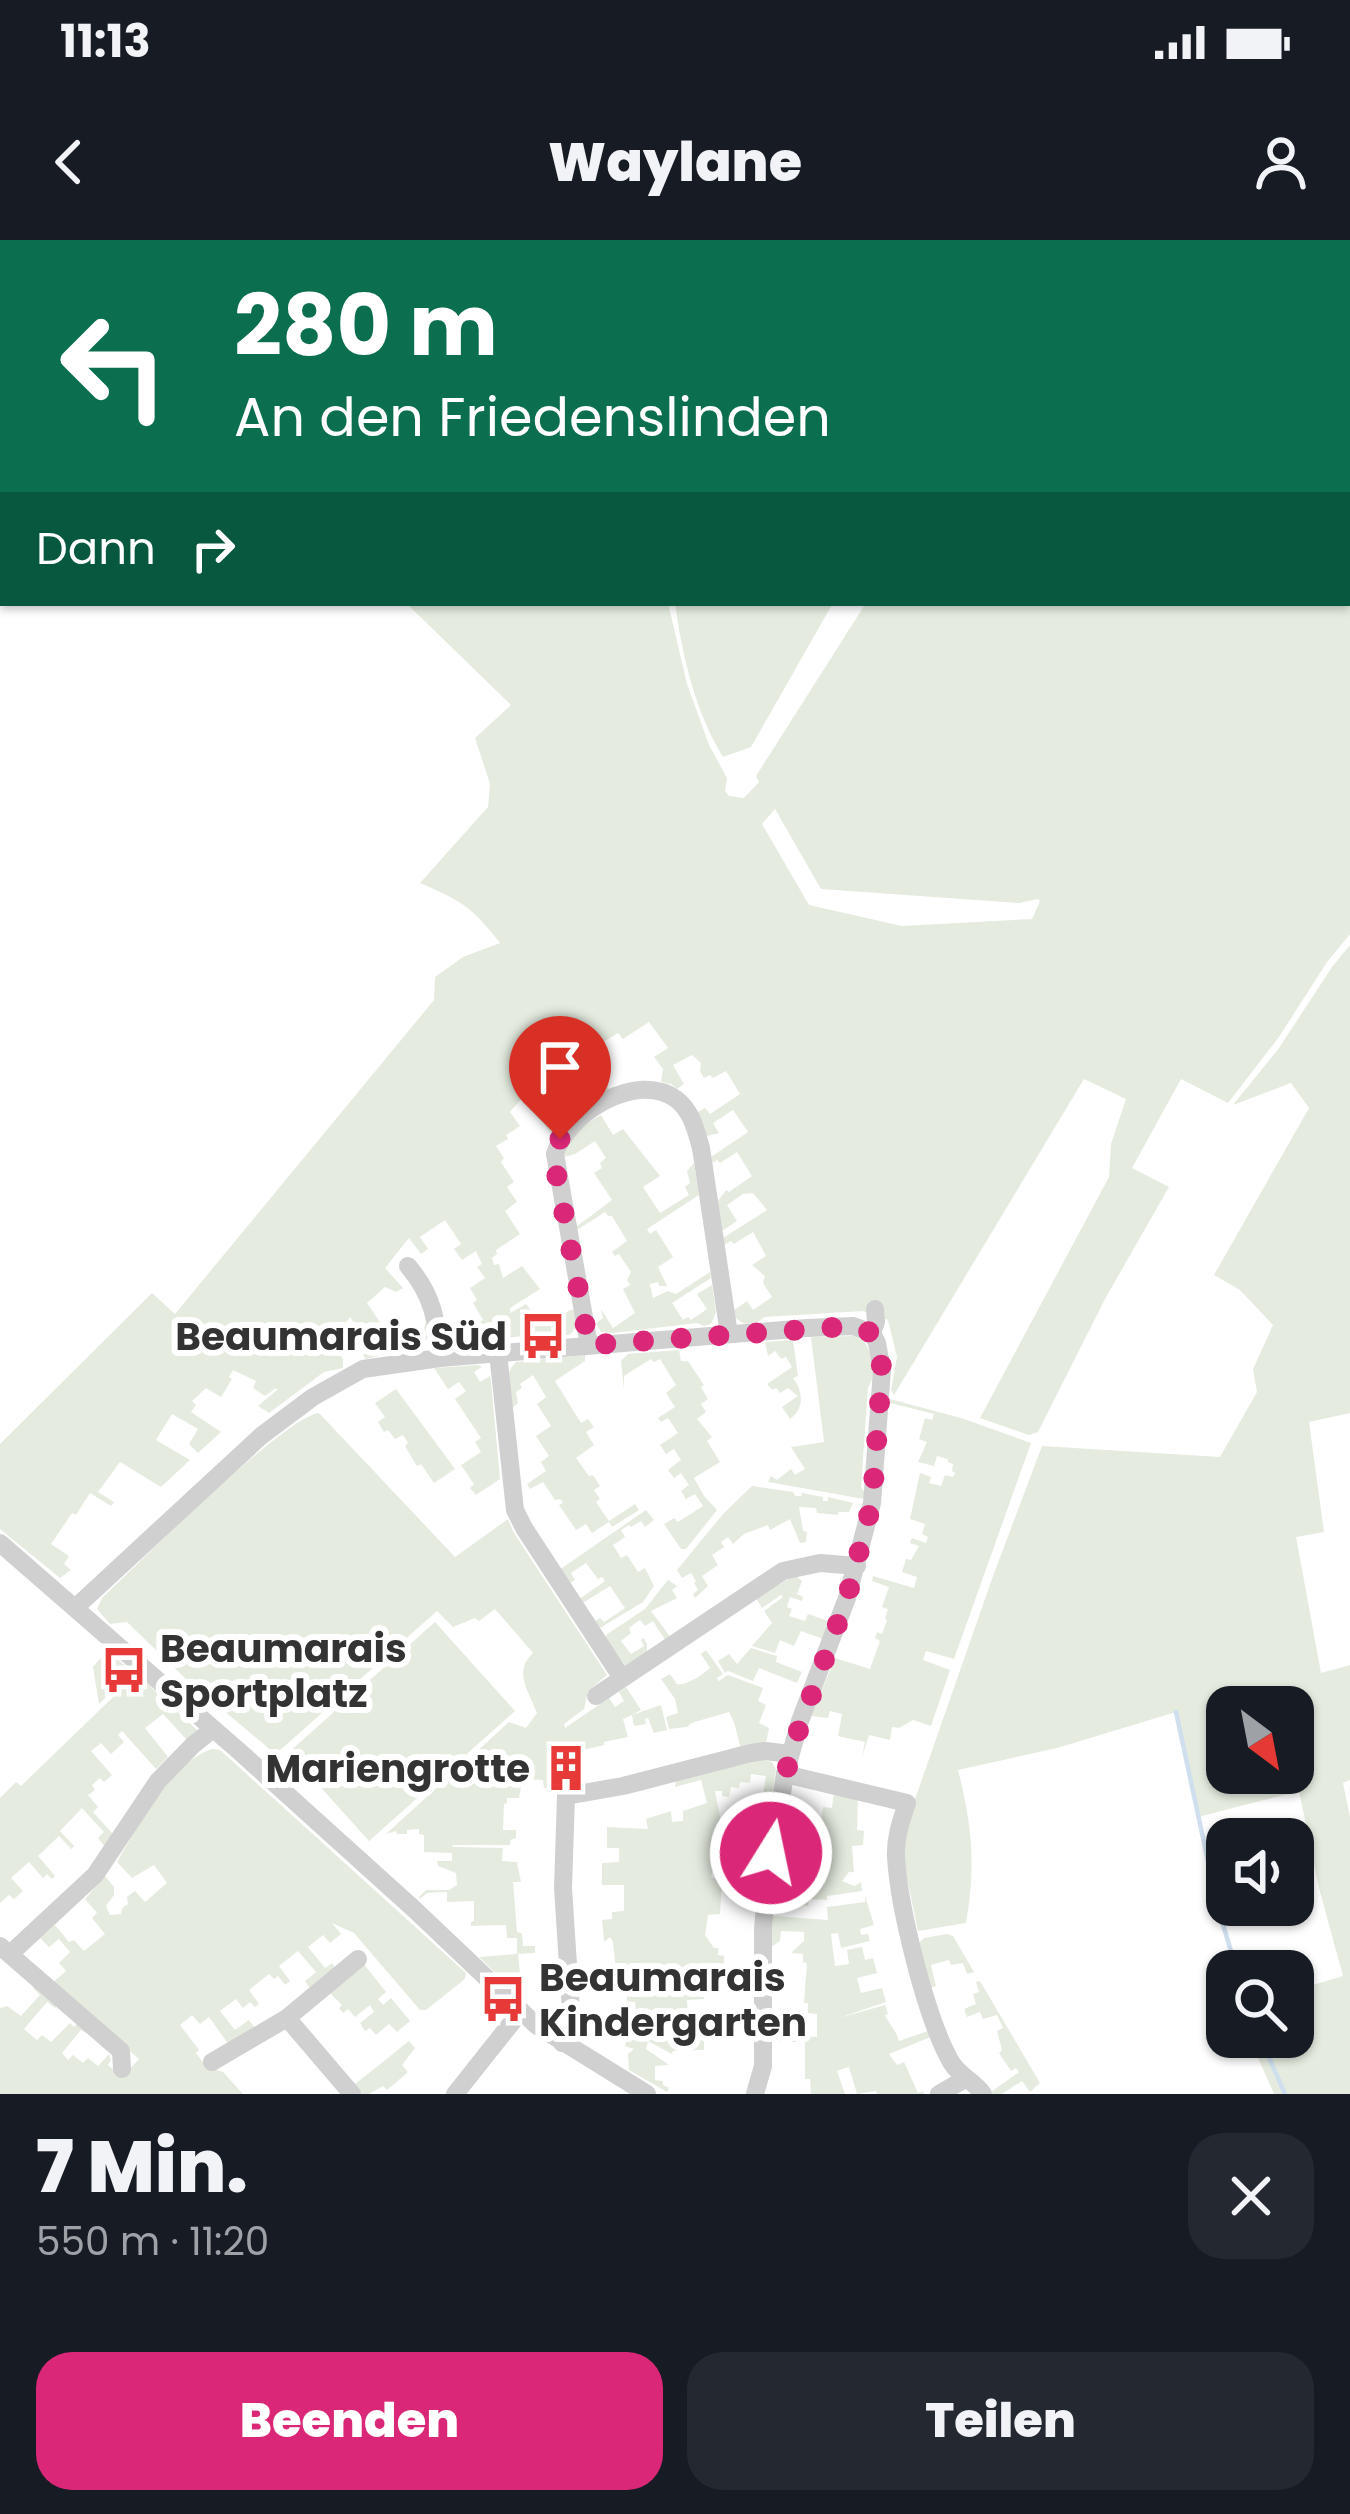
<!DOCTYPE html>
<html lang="de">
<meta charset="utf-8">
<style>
body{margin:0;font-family:Poppins,sans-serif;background:#242831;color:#f1f3f6;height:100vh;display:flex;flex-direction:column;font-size:45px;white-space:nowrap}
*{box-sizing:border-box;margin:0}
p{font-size:39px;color:#9ea1a6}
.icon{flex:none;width:66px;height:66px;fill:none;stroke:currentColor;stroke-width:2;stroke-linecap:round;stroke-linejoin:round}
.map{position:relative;height:1854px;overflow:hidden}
.details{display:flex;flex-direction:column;background:#171b24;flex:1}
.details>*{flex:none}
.guide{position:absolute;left:0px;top:0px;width:1350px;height:366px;box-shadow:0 3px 9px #0004;background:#0b6e4f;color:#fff;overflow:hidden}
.needle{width:78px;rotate:148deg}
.buttons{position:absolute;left:1206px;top:1446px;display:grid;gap:24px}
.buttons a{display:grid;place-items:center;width:108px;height:108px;border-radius:24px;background:#171b24;box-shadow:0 3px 9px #0004;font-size:60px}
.pin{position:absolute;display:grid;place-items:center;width:102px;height:102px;color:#fff;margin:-123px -51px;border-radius:50% 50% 50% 0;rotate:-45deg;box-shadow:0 0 12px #0007}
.pin .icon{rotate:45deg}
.me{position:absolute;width:132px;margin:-66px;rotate:10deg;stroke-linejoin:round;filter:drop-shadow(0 0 9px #0008)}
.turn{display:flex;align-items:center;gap:42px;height:252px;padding:0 36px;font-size:54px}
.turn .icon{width:156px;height:156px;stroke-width:2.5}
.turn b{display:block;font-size:84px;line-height:102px}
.then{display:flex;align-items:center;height:114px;padding:0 36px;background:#0003;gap:24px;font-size:45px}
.round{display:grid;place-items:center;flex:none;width:126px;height:126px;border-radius:36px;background:#242831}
.overview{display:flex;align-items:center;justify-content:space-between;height:204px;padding:0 36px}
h1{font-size:72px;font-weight:800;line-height:90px}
.cta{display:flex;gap:24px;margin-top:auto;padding:24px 36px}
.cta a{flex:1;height:138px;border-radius:36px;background:#db2777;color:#fff;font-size:48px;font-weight:800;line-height:138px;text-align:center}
.cta a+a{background:#242831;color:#f1f3f6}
.status{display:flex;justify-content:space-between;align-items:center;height:84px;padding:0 60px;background:#171b24;direction:ltr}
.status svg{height:33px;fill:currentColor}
header{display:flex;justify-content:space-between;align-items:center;height:156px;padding:0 36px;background:#171b24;font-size:54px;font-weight:800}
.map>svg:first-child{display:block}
.green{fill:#e5ecdf;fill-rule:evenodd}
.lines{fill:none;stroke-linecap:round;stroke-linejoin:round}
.stream{stroke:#cfdfee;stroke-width:4.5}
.minor{stroke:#d0d0d0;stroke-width:18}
.route{stroke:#db2777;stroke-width:21;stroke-dasharray:0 37.8}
.labels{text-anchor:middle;stroke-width:12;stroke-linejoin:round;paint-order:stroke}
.poi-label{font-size:39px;font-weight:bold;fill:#333;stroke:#fff;text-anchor:end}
</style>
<div class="status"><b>11:13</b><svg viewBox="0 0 49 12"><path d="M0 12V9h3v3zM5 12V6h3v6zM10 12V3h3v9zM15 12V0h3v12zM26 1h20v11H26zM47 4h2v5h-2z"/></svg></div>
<header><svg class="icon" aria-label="back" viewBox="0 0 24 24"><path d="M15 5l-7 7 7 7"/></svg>Waylane<svg class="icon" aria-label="person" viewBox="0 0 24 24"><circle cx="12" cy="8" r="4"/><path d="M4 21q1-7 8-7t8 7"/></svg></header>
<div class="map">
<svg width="1350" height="1854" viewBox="0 0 1350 1854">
<rect width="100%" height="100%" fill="#fff"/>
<g class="green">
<path d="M191,0H655L656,3H190Z"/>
<path d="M667,0H1030L1028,3H667Z"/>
<path d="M1040,0H1350V694L1327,722L1279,797L1228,863L1181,839L1132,928L1169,947L1105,1059L1038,1192L1029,1195L980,1178L1109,937L1111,904L1126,859L1084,839L894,1155L891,1150L897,1117L888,1080L863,1071L765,1077C755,1084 745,1088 735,1077L734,1070L747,1061L753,1070L772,1057L763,1043L765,1036L752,1025L766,1016L753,992L734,1004L731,1001L724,1005L723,998L767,970L753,953L743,954L727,965L737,981L722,991L718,961L726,950L729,952L752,936L737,912L720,923L717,920L713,923L711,917L748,892L733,870L713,883L719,893L707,896L698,872L705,868L710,874L740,854L726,831L713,838L710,835L704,838L700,831L701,823L692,815L673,825L684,844L677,849L671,844L661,842L663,829L654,817L668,808L649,782L623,799L618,793L587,812L610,851L597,857L591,848L599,842L582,817L537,845L536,852L530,856L543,878L552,873L559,884L552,894L522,858L510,872L520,886L506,895L508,899L496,906L504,918L501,922L514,942L507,947L517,962L505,971L520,994L496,1010L497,1014L492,1018L494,1025L499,1024L503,1038L522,1026L540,1049L510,1068V1073L526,1064L544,1086L570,1070H574L576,1086L571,1094L564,1096L557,1092L472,1102L461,1087L471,1081L475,1086L483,1080L473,1063L477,1060L470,1048L485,1038L477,1027L482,1024L476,1011L462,1020L454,1009L461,1004L445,980L420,997L428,1009L421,1014L409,998L385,1028L403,1048L396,1052L385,1047L367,1063L390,1097L388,1099L394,1110L423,1091L426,1082L429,1095L425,1105L366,1119L363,1115L372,1108L350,1077L333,1101L343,1120V1128L324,1132L269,1173L258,1166L277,1150L276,1148L265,1156L253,1148L256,1141L233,1130L229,1137L232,1139L221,1157L206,1148L192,1161L196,1165L191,1172L221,1192L198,1213L189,1204L198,1189L172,1174L156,1200L190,1220L161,1247L120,1222L98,1252L114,1262L111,1266L90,1253L76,1275L72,1273L51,1304L69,1316L64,1324L71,1330L60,1338L0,1289V1204L152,1053L175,1074L434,760L435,737L463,717L500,703C472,667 462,661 420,643L488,567L490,544L475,498L511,465L406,363H668L687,444L709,505L727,538L725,551L729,556L744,558L759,542L756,536L866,363H1347V3H1037ZM775,569L821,649L1019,663L1038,659L1040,661L1032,679L902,686L809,665L762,584Z"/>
<path d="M675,363H833L751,507L723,517C695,472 682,415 675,363Z"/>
<path d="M1350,705V1173L1309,1182L1324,1292L1296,1297L1321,1433L1350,1425V1540L1343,1543L1350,1577V1854H1274L1251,1802L1260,1797H1293V1751L1343,1736L1319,1648L1299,1551L1198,1577L1176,1472L1057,1508L958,1530C972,1585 976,1626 966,1683L918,1691L902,1614L913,1565L993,1336L1042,1206L1220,1217L1257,1152L1253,1129L1273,1085L1240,1050L1214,1035L1309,868L1291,843L1233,865L1279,808L1332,727ZM1227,1467H1293V1533H1227Z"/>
<path d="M601,875L613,895L623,889L660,936L643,947L660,973L689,955L685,947L690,943L687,931L694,923L699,955L647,989L650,994L656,990L673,1017L658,1027L667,1046H659L658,1042L650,1044L653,1058L668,1051L676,1054L710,1032L711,1038L672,1063L683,1080L688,1077L691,1080L707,1069L697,1054L712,1045L716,1072L711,1084L704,1086L697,1083L613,1093L601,1092L596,1083L603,1078L601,1069L613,1088L635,1073L623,1049L630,1045L627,1040L631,1032L619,1014L615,1016L612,1012L627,1001L612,976H608L605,972L577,990L576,987L612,960L594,933L602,928L600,923L606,918L595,901L575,914L564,917C570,896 582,886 601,875Z"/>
<path d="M854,1096L864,1101C872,1114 878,1135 868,1147L861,1247L865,1253L864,1259L768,1242L771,1236L777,1240L791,1229L795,1235L805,1229L791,1207L824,1202L811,1097Z"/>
<path d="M793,1100L798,1136L793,1138C802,1149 806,1168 790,1179L782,1167L798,1156L788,1148L780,1153L776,1148L772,1150L767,1144L792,1127L786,1117L781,1119L775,1111L768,1116L765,1102Z"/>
<path d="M679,1110L681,1121H688L704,1145L701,1147L708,1159L701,1164L706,1172L697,1179L712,1197L707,1201L720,1222L694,1238L704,1256L717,1270L686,1309H681L664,1284L674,1278L678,1282L703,1266L695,1254L686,1259L681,1251L689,1245L681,1233L674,1238L668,1230L681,1220L674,1209L666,1214L660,1205L678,1193L668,1178L661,1182L658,1178L675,1167L666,1153L676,1145L660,1119L654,1122L651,1119L624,1136V1150L621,1121L628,1114Z"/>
<path d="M585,1115V1121L555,1141L581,1183L588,1179L594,1187L586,1192L594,1205L576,1218L589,1236L593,1235L600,1246L594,1250L600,1259L596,1262L609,1281L635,1264L639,1270L612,1287L609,1282L592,1293L586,1284L576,1290L559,1265L563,1263L560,1259L555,1260L543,1242L530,1249L527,1244L546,1231L541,1222L549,1216L536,1196L551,1186L537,1164L546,1157L533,1135L520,1144L522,1148L516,1152L518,1163L512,1168C510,1152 503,1133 516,1122Z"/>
<path d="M478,1125L482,1127L474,1132L480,1142L490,1136L491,1141L500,1239L476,1255L470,1248L474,1244L461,1225L481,1212L475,1202L481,1198L455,1159L466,1151L459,1142L448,1149L434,1128Z"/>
<path d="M396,1149L455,1229L434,1243L421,1224L417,1226L405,1206L408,1203L403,1195L395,1199L388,1190L384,1192L378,1182L385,1177L375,1163Z"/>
<path d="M886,1158L961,1178L1031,1203L954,1419L926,1411L923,1420L950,1430L931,1486L913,1480L899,1488L892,1487L890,1500L869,1495L862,1517L865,1502L838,1496L842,1474L830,1471L828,1478L811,1476L835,1418L870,1429L880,1401L875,1398L877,1392L882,1394L887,1380L885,1378L888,1369L882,1367L889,1347L872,1341L873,1336L914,1348L917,1337L902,1332L906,1319L911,1320L919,1306L910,1303L912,1298L926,1303L928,1297L922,1294L925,1284L910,1279L920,1233L931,1237L929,1243L941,1246L945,1235L953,1237L955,1233L952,1231L953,1224L948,1222V1219L937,1216L934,1226L918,1222L927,1202L919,1199L925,1178L932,1180L934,1174L886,1162Z"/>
<path d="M319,1173L455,1317L508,1279L514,1293L607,1435L588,1451L584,1469L564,1484L565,1488L609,1458L615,1467L624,1461L619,1452L626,1447L641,1470L632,1475L661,1465L667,1490L654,1493L648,1478L645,1479L646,1484L634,1486L632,1475L623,1479L628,1497L604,1502V1505L579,1511L586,1545L570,1546V1543L583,1542L580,1526L570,1514L549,1526L553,1546L565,1544V1547L544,1548L543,1540L526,1539L522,1542L519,1558H507V1563L504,1564L503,1590H516V1598L510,1600V1605H452L453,1607L503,1608L502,1621L517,1622L521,1642H513L517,1692L522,1693L523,1706H535V1713L518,1714L521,1743L507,1744L479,1717L517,1714V1698H507L506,1685L471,1686V1682L474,1681V1661L447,1662V1652L427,1653L420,1659L419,1657L426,1650H449L457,1645L456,1633L438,1626L437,1621H452V1613L424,1612V1595L419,1594V1589L407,1590V1594H397L396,1591L386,1594L509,1482L526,1488L537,1473C528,1450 513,1432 533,1413L495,1369L479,1381L475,1378L453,1387L437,1371L278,1512H273L187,1440L127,1382L110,1384L97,1369L102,1358C137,1325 284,1177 319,1173Z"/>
<path d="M752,1246L793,1252L795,1256H801L802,1253L823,1257V1261H828V1257L853,1263L849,1272H838V1275L817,1273L816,1268L799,1267L803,1291L807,1292L806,1302L800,1303L790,1279L770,1290L768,1285L744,1294L733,1304L728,1297L721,1302L724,1307L712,1315L718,1325L702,1336L708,1346L695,1358L693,1354L698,1350L694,1343L696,1341L691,1333L682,1338L677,1330L723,1274Z"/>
<path d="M646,1270L654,1280L645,1287L641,1281L631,1287L629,1285L621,1290L625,1297L613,1305L621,1318L627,1315L638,1332L645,1328L654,1346L643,1362L600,1388L593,1382L600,1378L604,1382L625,1368L610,1346L581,1364L578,1360L605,1341L602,1337L598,1339L586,1323L571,1333L575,1340L568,1344L559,1330Z"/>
<path d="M795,1335L802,1341L797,1354L803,1357L802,1361L790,1357L787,1367L792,1369L789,1376L805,1381L808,1374L831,1382L826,1400L801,1391L794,1406L780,1400L775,1413L752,1406L772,1383L764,1371L783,1357L781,1355L762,1368L756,1358Z"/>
<path d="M668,1340L677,1346L672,1350L677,1358L651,1371L671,1398L666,1401L653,1381L645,1386L640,1380L629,1388L631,1393L621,1401L631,1414L644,1406L641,1400L644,1398L647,1404V1414L626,1427L606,1398V1395L645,1369Z"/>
<path d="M435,1382L515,1471L369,1601L289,1512Z"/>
<path d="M751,1408L777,1416L776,1422L802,1432L797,1443L759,1428L753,1441L728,1431L725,1433L718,1421L729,1414L737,1424Z"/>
<path d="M706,1410L723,1434L717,1438L719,1441L728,1435L763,1448L758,1461L766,1465L759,1483L769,1488L766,1503L741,1510L734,1482L729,1472L691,1483L687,1487L669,1489L666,1477L678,1473L675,1459L661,1439L670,1434L677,1444C686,1446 704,1434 710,1428L701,1414Z"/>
<path d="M107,1411L132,1431L99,1464L93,1427Z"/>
<path d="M137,1434L197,1490L187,1500L163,1474L145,1488L168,1517L156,1529L122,1491L118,1495L124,1502L111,1514L101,1503L91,1511L112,1535L104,1542L100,1538L92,1545L95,1550L88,1555L98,1567L93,1572L113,1594L105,1607L98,1598L104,1592L82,1568L60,1591L74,1606L71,1609L59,1596L38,1616L55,1636L52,1639L47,1634L43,1638L29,1622L11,1638L23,1651L14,1659L9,1655L0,1663V1558L16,1542L21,1546Z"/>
<path d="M212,1509L220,1510L466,1733L465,1739L426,1770H420L354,1693L332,1683L341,1694L330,1703L323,1695L308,1707L325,1728L332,1723L336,1729L311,1750L305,1741L316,1732L298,1711L279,1726L290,1741L285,1745L278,1736L274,1739L269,1734L249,1750L259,1764L255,1767L250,1762L243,1768L236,1759L220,1771L235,1790L249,1780L256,1789L229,1805L209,1777L200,1784L192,1775L180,1785L199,1810L196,1813L205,1825L223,1832L243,1854H0V1768L7,1766L21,1776L40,1755L33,1748L35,1745L58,1765L55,1768L47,1762L24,1789L37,1800L42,1795L51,1802L70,1783L74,1787L78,1782L89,1790L86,1793L81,1790L62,1813L68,1820L73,1815L83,1823L88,1818L98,1826L109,1814L111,1820L108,1825L122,1837L139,1819L52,1743L66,1731L59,1723L70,1712L59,1699L49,1707L40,1698L55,1685L69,1702L74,1700L84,1711L105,1694L92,1678L97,1673L85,1659L105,1636L114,1647V1655L106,1666L110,1675L121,1674L122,1668L128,1664L127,1657L135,1651L145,1662L167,1643L154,1625L132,1638L117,1622C138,1586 171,1522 212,1509Z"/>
<path d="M757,1518L772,1522L776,1529L771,1564L762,1563L766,1536L751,1534L750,1543L740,1542L739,1548L731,1547L729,1557L722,1556V1551H715L720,1577L718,1602L724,1605L723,1610L719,1611L711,1637L722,1641L720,1674L708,1675L705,1695L714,1708H718V1715L724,1716V1735H714L713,1742H705L704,1759L687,1760L688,1776H715V1792L704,1793V1810L673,1811L672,1814L648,1801L646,1809L669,1825L655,1826V1840L663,1841V1845L669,1848L667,1852L629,1830L628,1814L634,1809L625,1806L626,1802L621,1800L620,1796L574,1797L577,1792L633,1788L632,1773L636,1772L635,1762H627L624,1725L616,1730L613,1702L610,1697L604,1702L602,1680L612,1679V1672L624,1671V1645H602V1623L619,1622V1608H607V1587L648,1589L646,1579L671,1571L672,1582L683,1581V1571L707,1563L701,1540L675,1547L676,1538Z"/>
<path d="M834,1550L858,1556L857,1590L864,1591L863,1605L852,1606L854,1632H849L842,1641L855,1646L861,1642L862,1651L827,1656V1660L809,1659L808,1666L795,1665L796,1662L803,1661L805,1637H809L815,1599L791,1595L788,1609L779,1610L783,1589L794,1590L796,1579L821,1582L823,1567L832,1568Z"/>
<path d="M865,1656L874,1685L860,1689L861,1695L868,1694L870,1701L841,1708L838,1693L831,1694L835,1726L849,1724L847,1710L862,1707L865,1720L873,1718L877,1733L857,1738L861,1753L882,1748L886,1762L839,1778L885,1765L888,1774L885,1775C889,1784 895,1788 899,1801L931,1790L933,1796L889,1814L897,1825L904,1822L918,1853L923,1851L924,1854H877L876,1851L857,1854L849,1827L837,1831L845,1854H811L810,1839H805V1802H780V1795L817,1797V1774L808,1773V1763H804L807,1723L803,1722V1714L791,1713L804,1701V1692L781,1691L780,1701L771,1707L773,1676L828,1680L827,1667L865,1662Z"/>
<path d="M947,1694L953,1696L974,1732L967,1734L963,1723L951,1725L949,1720L931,1725L936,1746L930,1748L918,1704L924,1698Z"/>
<path d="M363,1723L386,1752L378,1759L383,1765L391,1758L410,1781L397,1792L389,1784L376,1795L370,1788L365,1791L360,1783L374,1772L370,1765L355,1777L348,1769L343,1773L339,1768L342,1765L328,1751Z"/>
<path d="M980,1741L1040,1843L1030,1852L1022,1841L1002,1854H988L1019,1832L1016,1828L1011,1831L999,1813L1002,1810L997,1791L1003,1788L997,1775L983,1779L980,1772L967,1777L964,1769L976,1764L973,1754L979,1752L976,1742Z"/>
<path d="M409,1801L415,1808L402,1825L408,1832L387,1850L383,1846L369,1854H362L354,1845Z"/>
</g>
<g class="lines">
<g class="stream">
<path d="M1176,1472L1218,1668L1237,1731"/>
<path d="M1260,1797L1285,1854"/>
</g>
<g class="minor">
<path d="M408,1026C434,1057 436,1079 440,1118"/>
<path d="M589,1105L555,914C567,874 637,830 676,859C692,871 696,891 701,908L729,1094"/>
<path d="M498,1113L515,1270L524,1288L622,1438"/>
<path d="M0,1303L240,1512L415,1670L536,1785L647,1854"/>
<path d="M75,1368L261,1196L313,1157L363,1129L440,1118L807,1088L853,1086L872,1093"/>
<path d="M596,1456L783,1331L820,1323L857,1326"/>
<path d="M785,1534L907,1563C901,1581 895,1598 896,1617C899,1668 926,1778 951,1822C960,1837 973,1840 983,1854"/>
<path d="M0,1706L121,1811L122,1829"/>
<path d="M10,1714L95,1635L158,1541L193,1505L213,1489"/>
<path d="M287,1778L352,1854"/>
<path d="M562,1803L572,1786L563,1648L566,1556L623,1546L751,1513L765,1511L790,1514"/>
<path d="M212,1822L287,1778L358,1719"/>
<path d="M455,1854L521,1771"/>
<path d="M755,1854L763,1826V1689L766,1655L785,1534L800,1481L847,1358L872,1263L882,1130L877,1103L872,1093L876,1082L875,1069"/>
<path d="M939,1854L965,1839"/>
</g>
</g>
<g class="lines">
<path class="route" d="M560,899L555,914V926L589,1105L853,1086L872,1093L878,1102L882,1130L872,1263L847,1358L790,1514L771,1613"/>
</g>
<defs>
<symbol id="bus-bare" viewBox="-9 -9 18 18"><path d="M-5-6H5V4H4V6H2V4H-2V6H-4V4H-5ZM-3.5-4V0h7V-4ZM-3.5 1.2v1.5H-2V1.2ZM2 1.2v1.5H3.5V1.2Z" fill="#e73938" stroke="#fff" stroke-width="2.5" paint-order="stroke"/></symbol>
<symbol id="building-bare" viewBox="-9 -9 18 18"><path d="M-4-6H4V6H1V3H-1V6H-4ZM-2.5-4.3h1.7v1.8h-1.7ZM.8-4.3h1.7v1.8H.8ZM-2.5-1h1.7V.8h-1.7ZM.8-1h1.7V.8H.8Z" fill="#e73938" stroke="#fff" stroke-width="2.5" paint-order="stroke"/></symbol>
</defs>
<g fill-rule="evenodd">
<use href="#bus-bare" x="510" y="1063" width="66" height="66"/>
<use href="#bus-bare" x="91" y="1397" width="66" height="66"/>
<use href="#building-bare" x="533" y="1495" width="66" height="66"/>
<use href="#bus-bare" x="470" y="1726" width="66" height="66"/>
</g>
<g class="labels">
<g class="poi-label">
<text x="507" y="1110">Beaumarais Süd</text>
<text x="160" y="1422" text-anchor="start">Beaumarais<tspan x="160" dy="45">Sportplatz</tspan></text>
<text x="530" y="1542">Mariengrotte</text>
<text x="539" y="1751" text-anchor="start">Beaumarais<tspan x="539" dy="45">Kindergarten</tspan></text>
</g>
</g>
</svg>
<div class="buttons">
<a><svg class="needle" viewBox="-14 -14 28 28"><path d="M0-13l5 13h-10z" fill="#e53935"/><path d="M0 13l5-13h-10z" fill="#9ea1a6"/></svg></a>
<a><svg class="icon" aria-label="sound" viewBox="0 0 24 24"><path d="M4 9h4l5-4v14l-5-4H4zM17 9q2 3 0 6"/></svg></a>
<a><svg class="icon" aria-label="search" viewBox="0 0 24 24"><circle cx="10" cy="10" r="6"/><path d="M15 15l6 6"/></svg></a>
</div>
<div class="pin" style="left:560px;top:899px;background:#d93025"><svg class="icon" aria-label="arrive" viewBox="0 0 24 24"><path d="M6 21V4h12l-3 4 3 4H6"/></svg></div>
<svg class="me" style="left:771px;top:1613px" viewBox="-20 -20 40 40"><circle r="17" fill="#db2777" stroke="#fff" stroke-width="3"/><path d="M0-11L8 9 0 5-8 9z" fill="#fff"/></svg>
<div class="guide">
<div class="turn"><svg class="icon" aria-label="left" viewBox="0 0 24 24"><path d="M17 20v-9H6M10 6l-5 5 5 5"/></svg><div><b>280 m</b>An den Friedenslinden</div></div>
<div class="then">Dann<svg class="icon" aria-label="right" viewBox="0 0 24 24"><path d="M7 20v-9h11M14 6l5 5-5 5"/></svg></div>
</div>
</div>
<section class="details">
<div class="overview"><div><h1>7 Min.</h1><p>550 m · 11:20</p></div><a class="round"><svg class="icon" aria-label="close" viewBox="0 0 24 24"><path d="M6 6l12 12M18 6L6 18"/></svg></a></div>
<div class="cta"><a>Beenden</a><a>Teilen</a></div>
</section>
